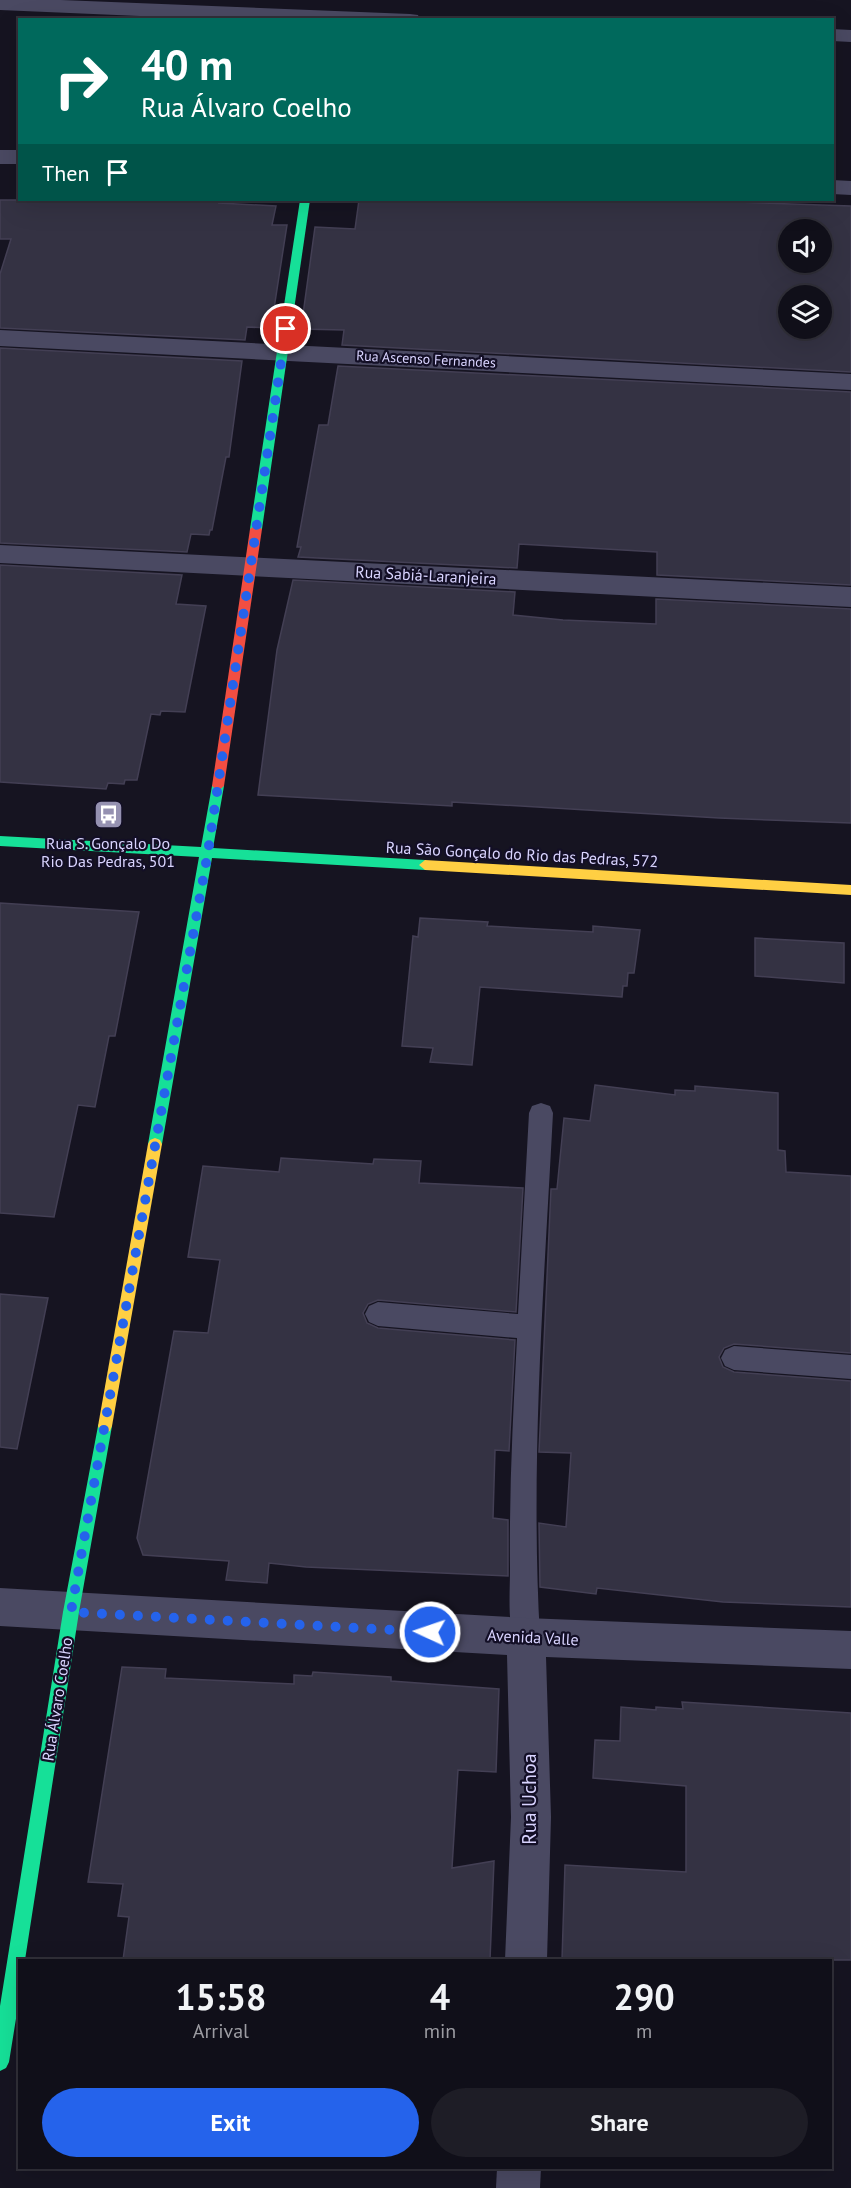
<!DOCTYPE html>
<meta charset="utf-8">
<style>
body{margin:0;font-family:"PT Sans",sans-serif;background:#1e1d26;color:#f1f3f6;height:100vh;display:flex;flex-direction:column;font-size:22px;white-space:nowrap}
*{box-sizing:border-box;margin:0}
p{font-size:20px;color:#9c9ca2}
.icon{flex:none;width:33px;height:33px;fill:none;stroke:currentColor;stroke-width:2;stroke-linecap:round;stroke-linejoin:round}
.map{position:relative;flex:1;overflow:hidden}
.sheet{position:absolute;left:18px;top:1959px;width:814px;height:210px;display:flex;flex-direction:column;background:#100f19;border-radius:0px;box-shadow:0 6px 24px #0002,0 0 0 2px #302f38}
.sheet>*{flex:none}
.guide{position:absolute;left:18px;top:18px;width:816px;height:183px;border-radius:0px;box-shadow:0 6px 24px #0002,0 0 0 2px #302f38;background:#00695c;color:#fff;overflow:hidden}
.controls{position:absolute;left:778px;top:219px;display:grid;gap:12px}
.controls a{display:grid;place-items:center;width:54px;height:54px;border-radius:50%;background:#100f19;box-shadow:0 6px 24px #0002,0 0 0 2px #302f38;font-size:30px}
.pin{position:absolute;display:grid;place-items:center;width:51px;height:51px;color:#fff;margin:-26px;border:3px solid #fff;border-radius:50%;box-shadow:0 2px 6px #0007}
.me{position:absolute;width:66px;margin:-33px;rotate:273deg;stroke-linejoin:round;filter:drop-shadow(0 0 4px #0008)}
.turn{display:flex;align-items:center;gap:21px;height:126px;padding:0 24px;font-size:27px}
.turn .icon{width:78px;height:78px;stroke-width:2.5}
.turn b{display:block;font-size:42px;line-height:51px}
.then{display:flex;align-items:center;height:57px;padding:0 24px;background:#0003;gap:12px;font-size:22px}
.eta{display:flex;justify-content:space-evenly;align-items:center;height:102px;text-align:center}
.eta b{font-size:36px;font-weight:700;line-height:42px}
.button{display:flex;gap:12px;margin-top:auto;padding:12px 24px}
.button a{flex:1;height:69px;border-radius:36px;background:#2563eb;color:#fff;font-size:24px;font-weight:700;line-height:69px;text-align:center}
.button a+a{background:#1e1d26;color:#f1f3f6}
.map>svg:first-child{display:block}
.building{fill:#343243;stroke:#433f54;stroke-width:1.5;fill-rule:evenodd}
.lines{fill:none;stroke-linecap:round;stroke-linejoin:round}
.lane{fill:#4a4962;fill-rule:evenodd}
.street{fill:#4a4962;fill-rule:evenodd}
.fast{fill:#16e098;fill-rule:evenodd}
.slow{fill:#ffcf43;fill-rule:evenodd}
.jam{fill:#f24e42;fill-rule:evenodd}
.route{stroke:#2563eb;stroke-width:10;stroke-dasharray:0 18}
.labels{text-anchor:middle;stroke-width:4.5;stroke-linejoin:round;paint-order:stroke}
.far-street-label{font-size:14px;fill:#d9d4ff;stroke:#130f26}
.street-label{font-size:16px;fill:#d9d4ff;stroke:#130f26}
.poi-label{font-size:16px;fill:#d9d4ff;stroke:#130f26}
.near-street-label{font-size:20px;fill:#d9d4ff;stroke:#130f26}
</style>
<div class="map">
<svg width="851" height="2188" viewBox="0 0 851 2188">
<rect width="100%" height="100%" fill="#161421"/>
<g class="building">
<path d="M0,200H220L219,203L276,206L272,225H287L271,328L247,327L245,340L0,328V274L11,239H0Z"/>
<path d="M359,200H680L851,206V372L342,345L344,330L301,329L315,227L355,229ZM789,230H822V262H789ZM789,296H822V328H789Z"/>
<path d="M0,348L242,361L229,457H226L212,530H210L209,535L191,534L187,552L0,543Z"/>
<path d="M338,366L851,392V585L657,575V552L519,544L517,568L298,557L301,547H297L319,425H328Z"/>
<path d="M0,565L182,575L176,604L206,606L185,712L161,711L160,715L151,714L137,780H125L124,784L108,783L106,789L0,782Z"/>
<path d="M293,580L515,592L513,615L563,620L656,624V599L851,609V823L719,818L452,802V806L258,795L277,650Z"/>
<path d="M0,903L139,912L115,1036H109L95,1107L78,1105L54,1217L0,1213Z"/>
<path d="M420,918L488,922L487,926L593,932V926L640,930L634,973H628L627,986H623L622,997L480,987L472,1065L430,1062L433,1048L402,1046L413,936L418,937Z"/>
<path d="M755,938L844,943V983L755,976Z"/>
<path d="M595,1085L675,1095V1090L695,1091V1086L778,1093V1150L785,1151L786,1172L851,1176V1353L734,1344L724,1348L719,1357L723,1367L734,1372L851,1381V1607L723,1602L597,1588L596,1594L540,1587L539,1523L566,1527L571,1453L539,1452L551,1189H557L564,1118L590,1121Z"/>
<path d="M281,1158L373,1164L374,1159L421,1161L419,1183L523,1188L516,1312L378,1300L368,1304L363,1313L367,1323L378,1328L515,1340L509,1451L495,1450L493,1518L508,1520V1576L306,1567L269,1563L267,1583L226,1580L229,1561L143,1555L137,1538L174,1331L208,1333L220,1260L188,1257L203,1166L279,1172Z"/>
<path d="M0,1294L48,1298L17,1449L0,1447Z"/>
<path d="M122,1667L166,1669L165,1678L294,1684V1675L312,1676L313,1672L391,1677V1681L499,1689L496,1772L458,1770L452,1868L494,1861L490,1960H123L129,1917L118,1916L123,1884L88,1882Z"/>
<path d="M682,1702L851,1713V1960H562L565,1865L686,1872V1786L593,1778L595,1740L620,1741L621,1707L656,1710V1707L683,1709Z"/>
</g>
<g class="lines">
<g class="lane">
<path d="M541,1103L550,1106L553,1113C544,1285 530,1465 540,1637L536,1647L526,1651L516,1647C507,1624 510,1594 510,1569C509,1492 513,1415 517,1338L378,1326L369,1322L365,1314L369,1306L378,1302L518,1314L529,1113L532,1106Z"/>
<path d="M734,1346L851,1355V1379L734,1370L725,1366L721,1358L725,1350Z"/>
</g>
<g class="street">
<path d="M0,0H61L410,14L418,15L420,20H233L0,10Z"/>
<path d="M832,29L851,30V42L832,41Z"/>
<rect x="0" y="150" width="20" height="14"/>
<path d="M832,180L851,181V195L832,194Z"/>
<path d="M0,330L851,374V390L0,346Z"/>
<path d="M0,545L851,587V607L0,563Z"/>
<path d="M0,1588L526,1618L851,1631V1669L546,1657L551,1817L547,1960H505L511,1817L507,1655L0,1626Z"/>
<path d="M497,2168H541L540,2188H496Z"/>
</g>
<g class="fast">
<path d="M300,200H310L262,529L256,533L250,529Z"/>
<path d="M218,781L224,786L213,848L425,860L431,865L425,870L212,858L162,1144L160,1148L155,1150L150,1148L148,1144L199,857L0,846V836L201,847L212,786Z"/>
<path d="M105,1419L110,1421L112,1426L79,1612L25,1960H20V1994L9,2062L6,2068L0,2071V2006L63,1612L98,1426L100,1421Z"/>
</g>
<g class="slow">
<path d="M425,860L851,885V895L425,870L419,865Z"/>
<path d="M155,1138L160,1140L162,1144L112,1426L110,1431L105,1433L100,1431L98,1426L148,1144L150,1140Z"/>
</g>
<path class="jam" d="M256,525L262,529L224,786L218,791L212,786L250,529Z"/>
</g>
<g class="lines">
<path class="route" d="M286,329L208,852L71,1612L430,1632"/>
</g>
<defs>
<symbol id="bus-square" viewBox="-11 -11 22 22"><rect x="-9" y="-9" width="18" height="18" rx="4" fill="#9591b1" stroke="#130f26"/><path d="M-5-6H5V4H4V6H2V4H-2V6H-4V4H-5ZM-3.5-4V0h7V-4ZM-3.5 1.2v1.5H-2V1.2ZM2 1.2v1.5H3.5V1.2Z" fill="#fff"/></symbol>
</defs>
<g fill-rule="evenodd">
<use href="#bus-square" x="92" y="798" width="33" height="33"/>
</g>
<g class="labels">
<g class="far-street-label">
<text transform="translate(426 359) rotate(3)" y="5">Rua Ascenso Fernandes</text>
</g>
<g class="street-label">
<text transform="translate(426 575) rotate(3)" y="6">Rua Sabiá-Laranjeira</text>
<text transform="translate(522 854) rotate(3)" y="6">Rua São Gonçalo do Rio das Pedras, 572</text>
<text transform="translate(533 1637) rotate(3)" y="6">Avenida Valle</text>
<text transform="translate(57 1699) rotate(-81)" y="6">Rua Álvaro Coelho</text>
</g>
<g class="poi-label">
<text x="108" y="849">Rua S. Gonçalo Do<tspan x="108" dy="18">Rio Das Pedras, 501</tspan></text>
</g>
<g class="near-street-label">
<text transform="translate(529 1799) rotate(-90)" y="7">Rua Uchoa</text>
</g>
</g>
</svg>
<div class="controls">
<a><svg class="icon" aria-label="sound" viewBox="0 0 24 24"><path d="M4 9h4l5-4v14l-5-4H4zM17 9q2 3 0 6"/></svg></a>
<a><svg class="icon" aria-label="layers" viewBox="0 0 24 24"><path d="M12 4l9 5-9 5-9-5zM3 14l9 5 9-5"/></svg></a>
</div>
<div class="pin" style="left:286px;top:329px;background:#d93025"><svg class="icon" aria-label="arrive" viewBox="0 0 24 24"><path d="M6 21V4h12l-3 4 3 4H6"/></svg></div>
<svg class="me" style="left:430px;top:1632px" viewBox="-20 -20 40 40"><circle r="17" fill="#2563eb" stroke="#fff" stroke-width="3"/><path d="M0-11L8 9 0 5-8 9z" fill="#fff"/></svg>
<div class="guide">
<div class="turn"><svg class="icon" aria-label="right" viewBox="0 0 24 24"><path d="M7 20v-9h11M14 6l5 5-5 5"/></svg><div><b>40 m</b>Rua Álvaro Coelho</div></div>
<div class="then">Then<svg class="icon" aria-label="arrive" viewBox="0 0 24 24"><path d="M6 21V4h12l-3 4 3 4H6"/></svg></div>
</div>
<section class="sheet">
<div class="eta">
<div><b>15:58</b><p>Arrival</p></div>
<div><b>4</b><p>min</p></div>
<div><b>290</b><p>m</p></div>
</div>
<div class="button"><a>Exit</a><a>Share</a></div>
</section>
</div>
